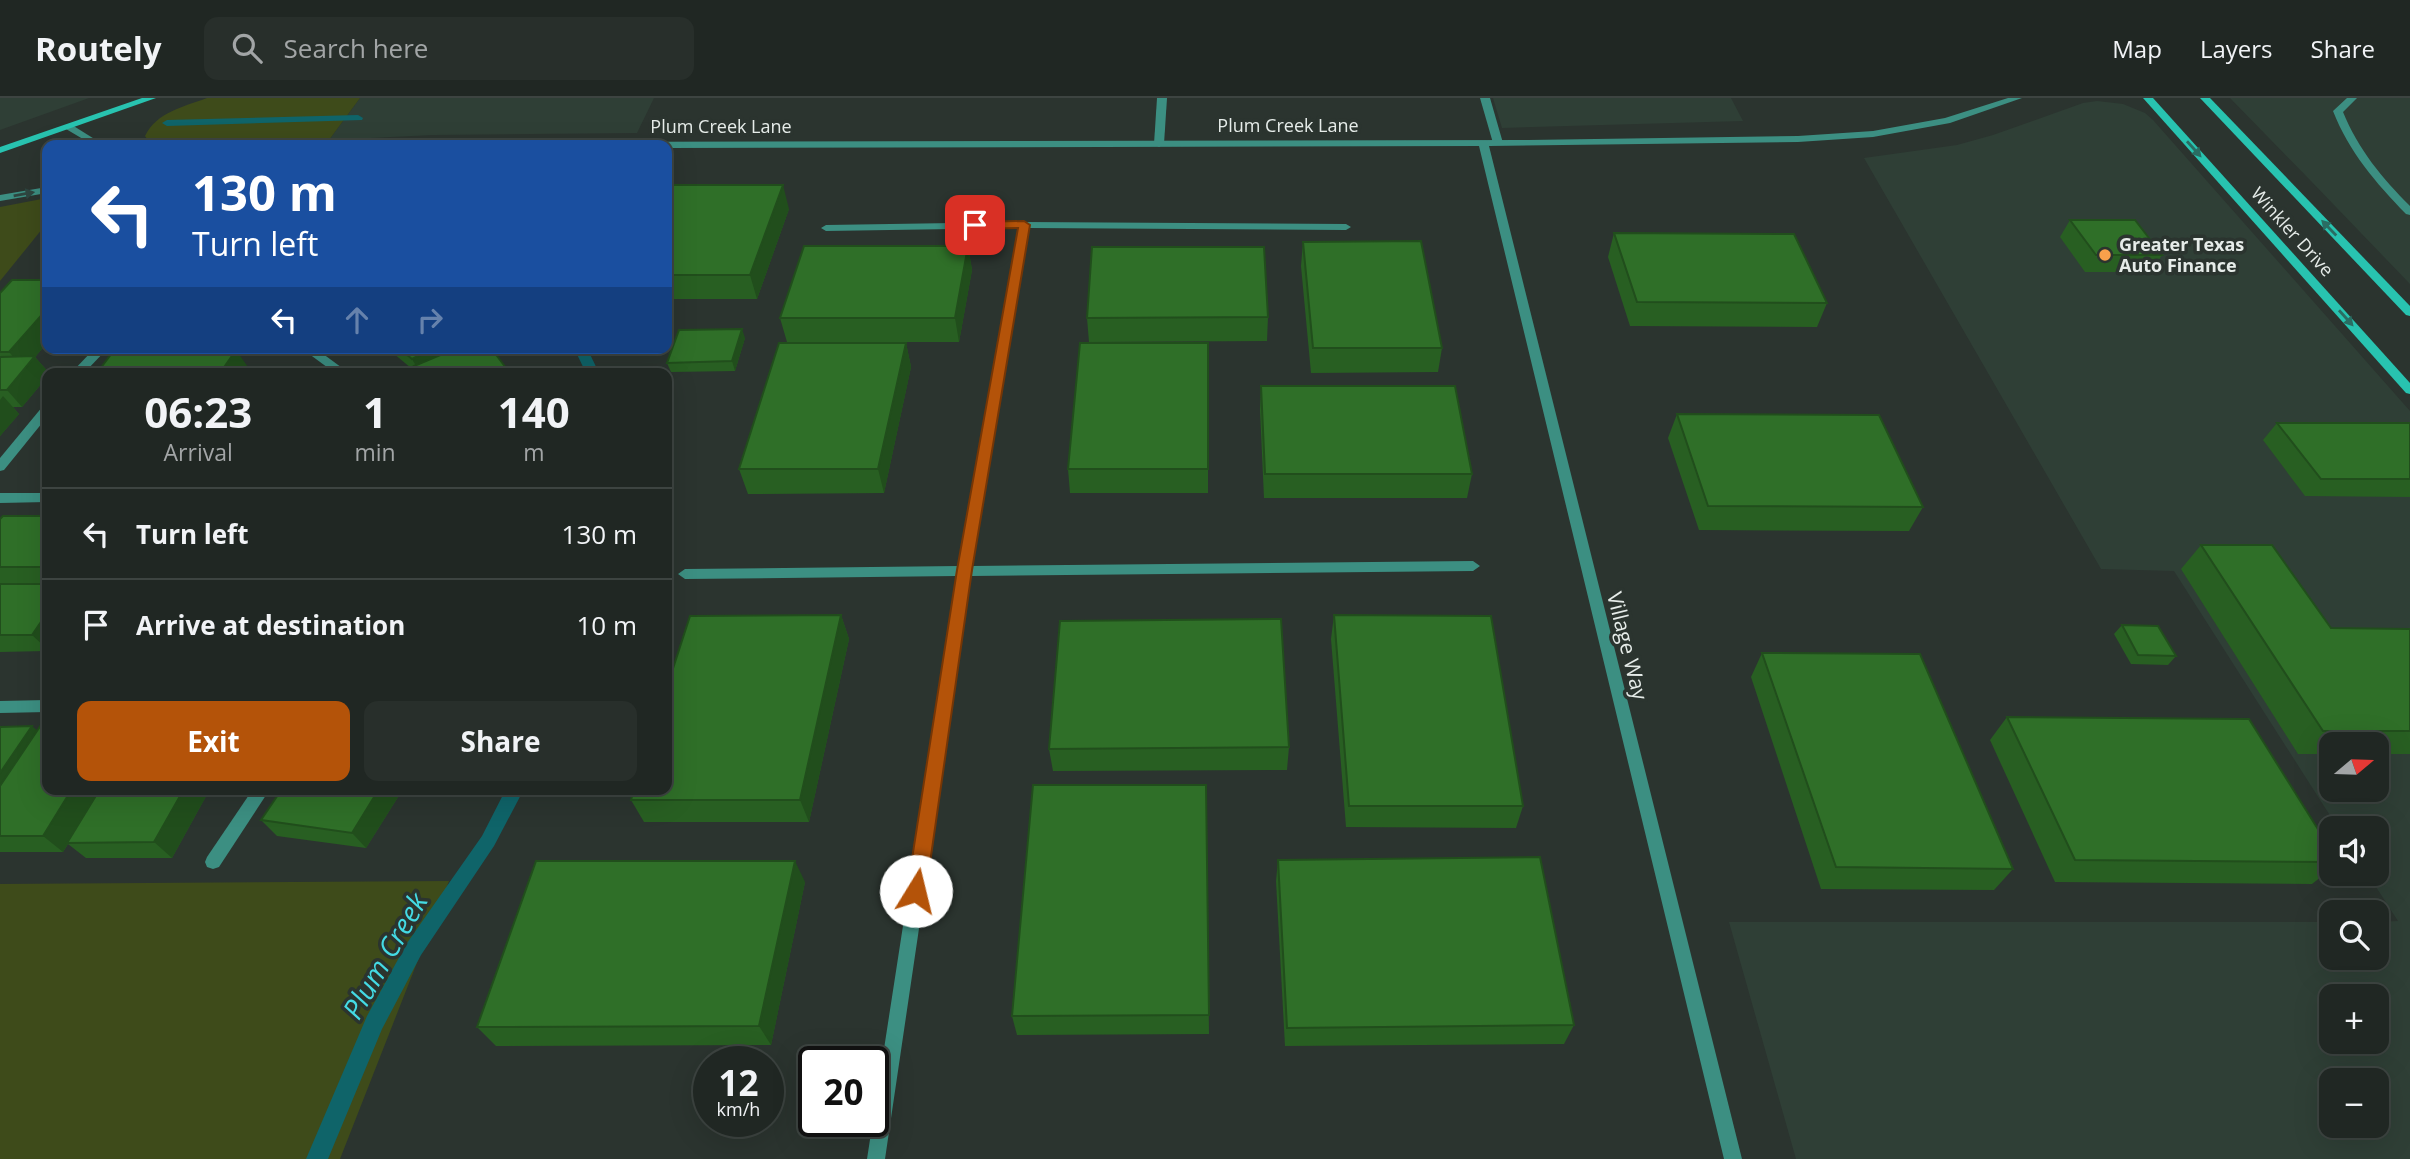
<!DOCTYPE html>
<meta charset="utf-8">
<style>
body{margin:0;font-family:"Open Sans",sans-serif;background:#282f2b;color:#f1f3f6;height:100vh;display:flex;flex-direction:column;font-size:26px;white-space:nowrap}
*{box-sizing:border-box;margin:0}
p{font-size:23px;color:#a2a5a6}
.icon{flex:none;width:38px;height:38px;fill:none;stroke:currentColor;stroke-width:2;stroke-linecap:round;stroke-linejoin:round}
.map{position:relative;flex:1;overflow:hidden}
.side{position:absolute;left:42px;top:270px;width:630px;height:427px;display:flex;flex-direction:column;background:#202723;border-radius:14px;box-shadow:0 7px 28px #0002,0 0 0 2px #3d4441}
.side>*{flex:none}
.guide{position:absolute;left:42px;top:42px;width:630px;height:214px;border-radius:14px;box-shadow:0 7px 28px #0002,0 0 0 2px #3d4441;background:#1a4fa0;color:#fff;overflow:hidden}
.needle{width:46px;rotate:71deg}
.buttons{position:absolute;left:2319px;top:634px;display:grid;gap:14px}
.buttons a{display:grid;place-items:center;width:70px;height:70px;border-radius:14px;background:#202723;box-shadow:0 7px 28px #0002,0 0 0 2px #3d4441;font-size:35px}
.speed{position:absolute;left:693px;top:948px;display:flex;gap:14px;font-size:35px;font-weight:700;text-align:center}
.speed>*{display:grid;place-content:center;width:91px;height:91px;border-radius:50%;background:#202723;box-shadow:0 7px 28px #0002,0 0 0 2px #3d4441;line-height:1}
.speed small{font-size:18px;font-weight:400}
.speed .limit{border:4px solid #111;border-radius:10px;background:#fff;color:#111}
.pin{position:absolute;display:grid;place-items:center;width:60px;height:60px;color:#fff;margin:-30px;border-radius:14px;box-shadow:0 4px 10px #0006}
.me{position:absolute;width:77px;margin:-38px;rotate:9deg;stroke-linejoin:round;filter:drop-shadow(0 0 5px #0008)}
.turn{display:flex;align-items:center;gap:24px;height:147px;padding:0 35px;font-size:32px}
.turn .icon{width:91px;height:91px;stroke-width:2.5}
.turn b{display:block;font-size:49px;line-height:60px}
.lanes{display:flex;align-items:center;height:66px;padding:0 35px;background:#0003;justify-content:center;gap:35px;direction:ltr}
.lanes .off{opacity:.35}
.eta{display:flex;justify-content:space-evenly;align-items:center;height:119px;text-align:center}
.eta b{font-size:42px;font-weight:700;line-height:49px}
.cta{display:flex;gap:14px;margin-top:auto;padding:14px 35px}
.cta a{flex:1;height:80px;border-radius:14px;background:#b45309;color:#fff;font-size:28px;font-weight:700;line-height:80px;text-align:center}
.cta a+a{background:#282f2b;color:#f1f3f6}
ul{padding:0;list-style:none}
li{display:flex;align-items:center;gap:21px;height:91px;padding:0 35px;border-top:2px solid #3d4441}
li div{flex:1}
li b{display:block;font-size:26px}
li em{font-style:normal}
header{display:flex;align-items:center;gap:42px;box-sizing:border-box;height:98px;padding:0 35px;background:#202723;border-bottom:2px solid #3d4441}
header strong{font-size:33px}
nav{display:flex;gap:38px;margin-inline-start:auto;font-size:24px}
.search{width:490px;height:63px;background:#282f2b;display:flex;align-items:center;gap:18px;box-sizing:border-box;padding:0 24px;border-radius:14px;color:#a2a5a6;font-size:26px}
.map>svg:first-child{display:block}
.built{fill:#2f3f36;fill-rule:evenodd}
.green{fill:#3e4b1a}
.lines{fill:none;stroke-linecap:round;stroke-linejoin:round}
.stream{fill:#0f6469;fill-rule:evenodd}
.lane{fill:#3c8f82;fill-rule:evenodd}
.street{fill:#3c8f82;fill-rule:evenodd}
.secondary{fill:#28c3b0;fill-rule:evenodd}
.wall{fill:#285f22}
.shaded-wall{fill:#214e1c}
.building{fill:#2f6f28;stroke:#214e1c;stroke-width:2}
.oneway{fill:#2a6d63}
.oneway2{fill:#2e4640}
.route{fill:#b45309;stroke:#753606;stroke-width:2}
.poi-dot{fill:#f8a04b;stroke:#2b342f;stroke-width:2.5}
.labels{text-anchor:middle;stroke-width:7;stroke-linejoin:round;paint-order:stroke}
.far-street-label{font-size:18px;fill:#e6ece9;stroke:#2b342f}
.far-poi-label{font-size:18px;font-weight:bold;fill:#e6ece9;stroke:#2b342f;text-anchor:start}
.street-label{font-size:21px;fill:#e6ece9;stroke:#2b342f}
.near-water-label{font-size:28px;font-style:italic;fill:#44dae4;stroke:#2b342f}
</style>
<header>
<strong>Routely</strong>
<div class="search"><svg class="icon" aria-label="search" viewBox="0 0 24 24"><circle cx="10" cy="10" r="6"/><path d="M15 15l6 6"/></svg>Search here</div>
<nav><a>Map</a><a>Layers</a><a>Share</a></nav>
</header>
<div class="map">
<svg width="2410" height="1061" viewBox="0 0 2410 1061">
<rect width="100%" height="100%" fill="#2b342f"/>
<g class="built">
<path d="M0,0H89L0,32Z"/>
<path d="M360,0H654L637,35L433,37L329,42Z"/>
<path d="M1493,0H1731L1743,23L1502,30Z"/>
<path d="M2230,0H2410V186L2311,83Z"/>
<path d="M2097,3L2123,6L2145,15L2153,22L2410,313V1061H1796L1729,824H2331V859H2376L2377,824L2398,823L2367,775H2376V730H2338L2174,473L2101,471L1864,60L1957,47L1993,37L2083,5ZM2331,646H2376V691H2331ZM2331,898H2376V943H2331ZM2331,982H2376V1027H2331Z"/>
</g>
<g class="green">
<path d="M207,0H360L329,42L236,47H151L145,38C157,14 183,9 207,0Z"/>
<path d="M47,100V125L0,183V109Z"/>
<path d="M449,783L340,1061H0V786Z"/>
</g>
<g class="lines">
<g class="stream">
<path d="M358,17L363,20L362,22L167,28L162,25L167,22Z"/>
<path d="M574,250H587L599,275H586Z"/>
<path d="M506,691H524L494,748L421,857L382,931L328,1061H306L367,918L407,845L482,738Z"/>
</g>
<g class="lane">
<path d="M1157,0H1167L1164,46L1159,49L1154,46Z"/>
<path d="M1480,0H1490L1503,45L1501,47L1493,45Z"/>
<path d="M2347,0H2357L2343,14C2358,51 2382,80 2410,108V117L2406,116C2376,85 2349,54 2333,13Z"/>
<path d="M1024,124L1346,126L1351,129L1346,132L1029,130L972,468L1473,463L1480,468L1473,473L971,478L885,1061H867L957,478L685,481L678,476L685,471L959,468L1018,130L826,133L821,130L826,127Z"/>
<path d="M95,250H108L84,275H71Z"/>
<path d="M301,250H315L349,275H335Z"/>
<path d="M47,307V319L4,372L0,373V360L43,308Z"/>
<path d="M0,395H47V404L0,405Z"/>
<path d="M47,602V614L0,615V603Z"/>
<path d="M253,691H270L219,769L213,771L207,769L205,764L207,759Z"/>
</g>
<g class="street">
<path d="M2008,0H2022L1950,25L1873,39L1798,44L1489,48L1742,1061H1724L1479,48L667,50V47H550L555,44L1528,42L1798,38L1873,33L1945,20Z"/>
<path d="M66,27H72L104,47H93L66,31Z"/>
<path d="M47,89V95L0,103V97Z"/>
</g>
<g class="secondary">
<path d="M142,0H156L0,55V49Z"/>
<path d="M2143,0H2153L2410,285V296L2406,295Z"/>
<path d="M2200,0H2210L2410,208V218L2406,217Z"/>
</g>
</g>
<g class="wall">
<path d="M667,99L789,111L757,201H667Z"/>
<path d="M2070,122L2162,157L2151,174H2085L2060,139Z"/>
<path d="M1614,135L1827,205L1817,229L1630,228L1608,159Z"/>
<path d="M1303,144L1442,250L1438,274L1311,275L1301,168Z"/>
<path d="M968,148L972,172L959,244H787L780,220Z"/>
<path d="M47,182V245L35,259L49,275H47V279L22,309H13L19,316L0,338V195Z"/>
<path d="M1268,219L1267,243L1089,244L1087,220Z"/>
<path d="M745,240L735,273L671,274L667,265Z"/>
<path d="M906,245L911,269L884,395L748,396L739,371Z"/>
<path d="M1208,245V395H1070L1068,371Z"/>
<path d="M390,250H491L509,275H417L393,255Z"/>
<path d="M1261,288L1472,376L1467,400H1264L1260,312Z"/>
<path d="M1677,316L1923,409L1909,433L1699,432L1668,340Z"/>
<path d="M2277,325H2410V399L2305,398L2263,342Z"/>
<path d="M47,418V555L46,553L0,554V421Z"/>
<path d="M2201,447L2331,530L2410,531V656H2376V646H2331V656H2298L2181,471Z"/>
<path d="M841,517L849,541L809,724H644L631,702Z"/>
<path d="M1334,517L1523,708L1516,730L1346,729L1331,541Z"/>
<path d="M2122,527L2176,558L2168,567L2131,566L2114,536Z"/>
<path d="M1762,555L2013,771L1994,792L1821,791L1751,579Z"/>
<path d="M2007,619L2331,752V771L2312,786L2055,784L1990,642Z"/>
<path d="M0,629L38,633L210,691L172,760H86L68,746L63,754H0Z"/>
<path d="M1289,649L1287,672L1053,673L1049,651Z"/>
<path d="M1206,687L1209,936L1017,937L1012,918Z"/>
<path d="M403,691L366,750L277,738L261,722Z"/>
<path d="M1278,762L1574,927L1564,946L1285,948L1276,783Z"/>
<path d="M805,784L771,947L496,948L477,929Z"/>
</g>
<g class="shaded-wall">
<path d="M783,87L789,111L757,201L750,177Z"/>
<path d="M968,148L972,172L959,244L955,220Z"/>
<path d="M47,211V245L35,259L49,275H47V279L22,309L7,292L24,271L9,254Z"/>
<path d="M742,231L745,240L735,273L732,263Z"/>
<path d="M906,245L911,269L884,395L878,371Z"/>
<path d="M434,250H477L420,275L412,261Z"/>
<path d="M236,252L248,269L244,275H220Z"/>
<path d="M506,270L509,275H495Z"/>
<path d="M3,298L19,316L0,338V302Z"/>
<path d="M47,515V551L32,537Z"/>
<path d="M841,517L849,541L809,724L800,702Z"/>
<path d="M32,628L47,641L0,721V675Z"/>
<path d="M72,691H101L63,754L43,738Z"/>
<path d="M184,691H210L172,760L154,744Z"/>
<path d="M379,691H403L366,750L352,735Z"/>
<path d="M795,763L805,784L771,947L759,928Z"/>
</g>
<g class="building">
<path d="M672,87H783L750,177H667V99Z"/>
<path d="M2070,122H2135L2162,157H2096Z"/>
<path d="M1614,135L1794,136L1827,205L1637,204Z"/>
<path d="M1421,143L1442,250H1313L1303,144Z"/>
<path d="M804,148H968L955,220H780Z"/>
<path d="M1092,149H1264L1268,219L1087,220Z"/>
<path d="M12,182H47V211L9,254H0V195Z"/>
<path d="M742,231L732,263L667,265L679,232Z"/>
<path d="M779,245H906L878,371H739Z"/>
<path d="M1080,245H1208V371H1068Z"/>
<path d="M399,250H434L412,261Z"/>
<path d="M457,250H491L506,270L495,275H419L414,268Z"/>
<path d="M236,252L220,275H97L112,255Z"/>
<path d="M35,258L7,292H0V259Z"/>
<path d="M1261,288H1455L1472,376H1265Z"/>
<path d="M1677,316L1879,317L1923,409L1708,408Z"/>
<path d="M2277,325H2410V381H2321Z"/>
<path d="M3,418H47V469H0V421Z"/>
<path d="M2201,447H2272L2331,530L2410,531V633H2323Z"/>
<path d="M0,486H47V515L32,537H0Z"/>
<path d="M841,517L800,702H631L634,691H667V589L690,518Z"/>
<path d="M1334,517L1491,518L1523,708H1349Z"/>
<path d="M1281,521L1289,649L1049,651L1060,523Z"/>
<path d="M2122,527L2158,528L2176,558L2138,557Z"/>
<path d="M1762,555L1920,556L2013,771L1836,769Z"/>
<path d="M2007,619L2249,621L2331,752V764L2075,762Z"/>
<path d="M41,627H47V691H72L43,738H0V688Z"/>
<path d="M32,628L0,675V629Z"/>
<path d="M1033,687H1206L1209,917L1012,918Z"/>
<path d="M100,691H184L154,744L67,745Z"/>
<path d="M282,691H379L352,735L261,722Z"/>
<path d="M1540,759L1574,927L1287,930L1278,762Z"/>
<path d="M536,763H795L759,928L477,929Z"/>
</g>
<defs><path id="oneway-solid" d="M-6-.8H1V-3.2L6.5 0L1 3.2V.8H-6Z" transform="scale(1.75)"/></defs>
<g class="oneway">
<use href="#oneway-solid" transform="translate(2194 51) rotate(48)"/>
<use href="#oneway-solid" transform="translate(2329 130) rotate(-134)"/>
<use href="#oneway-solid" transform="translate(2346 220) rotate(48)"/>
</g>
<use class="oneway2" href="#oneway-solid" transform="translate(24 96) rotate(-10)"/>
<path class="route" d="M1024,123L1030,127L972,472L926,793L923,799L916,802L910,799L907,793L957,472L1018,130L975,131L969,127L975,124Z"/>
<circle class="poi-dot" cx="2105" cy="157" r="7"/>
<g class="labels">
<g class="far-street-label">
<text x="1288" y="34">Plum Creek Lane</text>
<text x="721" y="35">Plum Creek Lane</text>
<text transform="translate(2292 134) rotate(48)" y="6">Winkler Drive</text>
</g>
<g class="far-poi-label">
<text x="2119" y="153">Greater Texas<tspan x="2119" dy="21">Auto Finance</tspan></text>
</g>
<g class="street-label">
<text transform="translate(1627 548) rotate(76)" y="7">Village Way</text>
</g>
<g class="near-water-label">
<text transform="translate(385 858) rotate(-60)" y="10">Plum Creek</text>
</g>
</g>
</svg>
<div class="buttons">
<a><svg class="needle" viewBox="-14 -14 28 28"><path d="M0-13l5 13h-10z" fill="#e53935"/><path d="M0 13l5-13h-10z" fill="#a2a5a6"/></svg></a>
<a><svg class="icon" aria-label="sound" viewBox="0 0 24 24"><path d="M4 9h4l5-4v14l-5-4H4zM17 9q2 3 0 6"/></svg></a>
<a><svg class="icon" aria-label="search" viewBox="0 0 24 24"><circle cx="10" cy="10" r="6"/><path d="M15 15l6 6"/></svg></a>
<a>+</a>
<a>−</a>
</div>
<div class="speed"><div>12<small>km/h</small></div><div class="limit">20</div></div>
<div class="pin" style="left:975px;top:127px;background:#d93025"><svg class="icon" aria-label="arrive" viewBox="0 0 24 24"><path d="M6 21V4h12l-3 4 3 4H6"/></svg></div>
<svg class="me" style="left:916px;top:793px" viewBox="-20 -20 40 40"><circle r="19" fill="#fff"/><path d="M0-13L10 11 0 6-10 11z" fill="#b45309"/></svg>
<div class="guide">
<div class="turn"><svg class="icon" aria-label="left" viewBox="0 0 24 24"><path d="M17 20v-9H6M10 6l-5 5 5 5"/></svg><div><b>130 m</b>Turn left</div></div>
<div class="lanes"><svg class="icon" aria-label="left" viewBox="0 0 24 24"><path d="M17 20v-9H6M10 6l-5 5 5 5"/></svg><svg class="icon off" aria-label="ahead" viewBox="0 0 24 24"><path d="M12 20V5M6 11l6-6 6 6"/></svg><svg class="icon off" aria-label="right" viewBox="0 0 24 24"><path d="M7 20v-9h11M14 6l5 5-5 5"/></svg></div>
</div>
<section class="side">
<div class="eta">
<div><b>06:23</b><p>Arrival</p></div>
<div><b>1</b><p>min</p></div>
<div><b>140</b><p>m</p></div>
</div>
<ul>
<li><svg class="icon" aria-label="left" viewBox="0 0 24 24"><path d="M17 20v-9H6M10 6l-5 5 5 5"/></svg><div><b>Turn left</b></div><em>130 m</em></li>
<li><svg class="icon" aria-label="arrive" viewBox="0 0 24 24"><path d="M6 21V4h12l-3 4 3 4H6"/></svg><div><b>Arrive at destination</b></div><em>10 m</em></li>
</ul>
<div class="cta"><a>Exit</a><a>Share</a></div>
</section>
</div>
